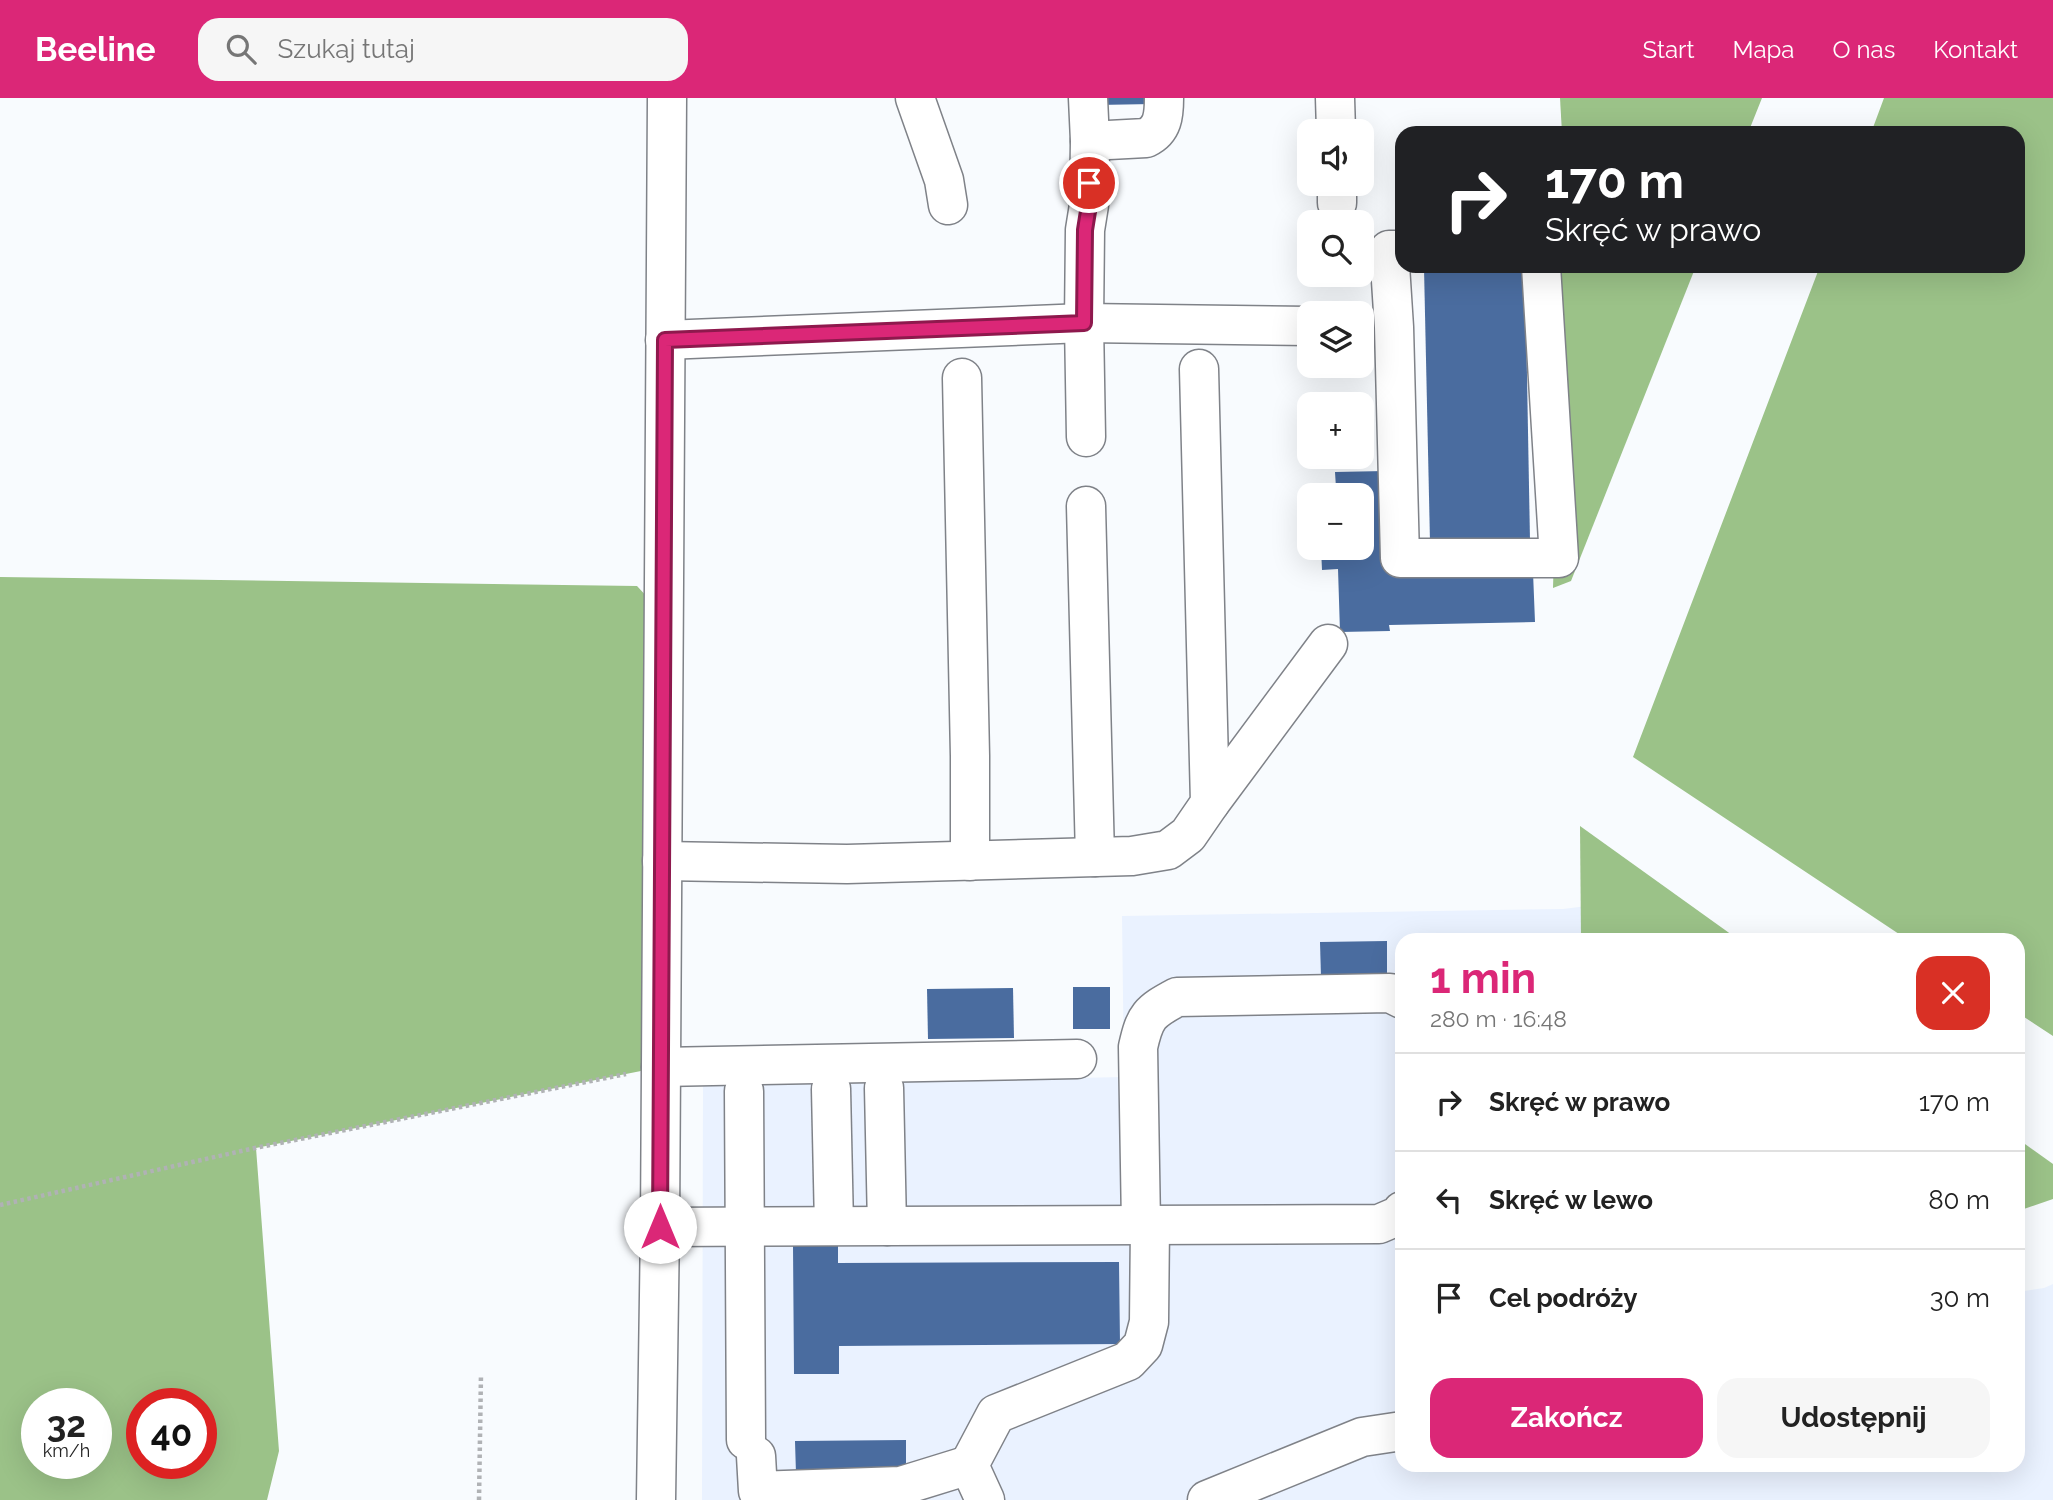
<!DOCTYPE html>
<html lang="pl">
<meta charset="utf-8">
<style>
body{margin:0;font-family:Raleway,sans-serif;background:#f6f6f6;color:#222;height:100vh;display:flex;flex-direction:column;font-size:26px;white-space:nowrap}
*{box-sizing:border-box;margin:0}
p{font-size:23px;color:#767676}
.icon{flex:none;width:38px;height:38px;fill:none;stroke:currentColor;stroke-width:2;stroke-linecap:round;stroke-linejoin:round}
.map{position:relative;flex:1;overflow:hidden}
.panel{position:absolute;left:1395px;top:835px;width:630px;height:539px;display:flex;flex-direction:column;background:#fff;border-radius:21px;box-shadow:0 7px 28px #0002}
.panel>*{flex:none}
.hud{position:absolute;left:1395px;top:28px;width:630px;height:147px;border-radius:21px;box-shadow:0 7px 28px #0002;background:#202124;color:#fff;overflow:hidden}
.tools{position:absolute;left:1297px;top:21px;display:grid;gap:14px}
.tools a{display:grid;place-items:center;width:77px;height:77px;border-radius:14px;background:#fff;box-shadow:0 7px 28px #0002;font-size:35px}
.speed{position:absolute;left:21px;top:1290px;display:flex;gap:14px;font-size:35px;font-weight:700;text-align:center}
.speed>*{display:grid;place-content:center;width:91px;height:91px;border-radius:50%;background:#fff;box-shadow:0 7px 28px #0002;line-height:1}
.speed small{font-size:18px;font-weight:400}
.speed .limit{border:10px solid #d22;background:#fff;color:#111}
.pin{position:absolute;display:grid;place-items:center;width:60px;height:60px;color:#fff;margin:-30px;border:4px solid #fff;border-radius:50%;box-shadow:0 2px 7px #0007}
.me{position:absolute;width:77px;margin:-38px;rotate:0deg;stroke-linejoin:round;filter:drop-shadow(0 0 5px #0008)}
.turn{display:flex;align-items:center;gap:24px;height:147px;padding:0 35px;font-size:32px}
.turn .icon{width:91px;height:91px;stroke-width:2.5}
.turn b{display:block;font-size:49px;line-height:60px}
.round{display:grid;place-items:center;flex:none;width:74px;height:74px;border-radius:21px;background:#f6f6f6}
.head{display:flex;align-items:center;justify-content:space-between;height:119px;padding:0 35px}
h1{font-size:42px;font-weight:700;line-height:52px;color:#db2777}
.primary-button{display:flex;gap:14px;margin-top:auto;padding:14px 35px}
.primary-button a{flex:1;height:80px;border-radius:21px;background:#db2777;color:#fff;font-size:28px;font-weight:700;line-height:80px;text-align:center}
.primary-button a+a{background:#f6f6f6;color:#222}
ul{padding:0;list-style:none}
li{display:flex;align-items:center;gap:21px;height:98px;padding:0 35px;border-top:2px solid #e0e0e0}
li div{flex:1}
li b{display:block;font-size:26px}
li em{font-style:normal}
header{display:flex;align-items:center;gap:42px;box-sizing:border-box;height:98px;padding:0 35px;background:#db2777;color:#fff}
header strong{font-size:33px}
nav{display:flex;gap:38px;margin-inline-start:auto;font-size:24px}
.search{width:490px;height:63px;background:#f6f6f6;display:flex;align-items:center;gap:18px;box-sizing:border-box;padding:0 24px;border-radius:21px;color:#767676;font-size:26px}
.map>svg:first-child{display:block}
.built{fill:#eaf2ff}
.forest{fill:#9bc288;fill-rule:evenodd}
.building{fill:#4a6c9f}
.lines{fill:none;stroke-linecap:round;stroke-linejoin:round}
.minor-casing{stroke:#7f8288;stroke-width:41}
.path{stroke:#b0b2b5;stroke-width:4.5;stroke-dasharray:3.5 3.5;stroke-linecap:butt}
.minor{stroke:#fff;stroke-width:38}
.route-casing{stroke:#8e194d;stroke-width:18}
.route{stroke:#db2777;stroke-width:12}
</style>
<header>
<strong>Beeline</strong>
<div class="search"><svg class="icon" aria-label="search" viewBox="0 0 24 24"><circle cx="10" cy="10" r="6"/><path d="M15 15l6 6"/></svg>Szukaj tutaj</div>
<nav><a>Start</a><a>Mapa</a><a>O nas</a><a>Kontakt</a></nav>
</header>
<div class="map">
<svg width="2053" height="1402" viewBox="0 0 2053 1402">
<rect width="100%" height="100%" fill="#f8fbfe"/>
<path class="built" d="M1587,808L1588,842H1402V1367H2018V1194L2044,1190L2053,1186V1402H702L703,988L1124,979L1122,818L1563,811Z"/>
<g class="forest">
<path d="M1560,0H1762L1748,35H1562Z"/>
<path d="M1884,0H2053V938L2018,915V842H1908L1633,659L1820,168H2018V35H1871Z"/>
<path d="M1562,168H1696L1571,483L1553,490Z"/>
<path d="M0,479L637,488L663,516L661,969L256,1050L279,1353L267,1402H0ZM37,1306H96V1365H37ZM142,1306H201V1365H142Z"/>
<path d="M1580,728L1739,842H1581Z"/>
<path d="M2018,1041L2053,1066V1101L2018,1113Z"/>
</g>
<g class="building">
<path d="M1097,0H1153V6L1097,7Z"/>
<path d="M1525,168L1530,443L1430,444L1424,170Z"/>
<path d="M1385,373L1388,476L1533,474L1535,524L1389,527L1390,533L1340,534L1338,471L1322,472L1321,450H1362V397H1320V391L1336,390L1335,374Z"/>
<path d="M1387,843V878L1321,879L1320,844Z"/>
<rect x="1073" y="889" width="37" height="42"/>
<path d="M1013,890L1014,940L928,941L927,891Z"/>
<path d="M838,1147V1165L1119,1164L1120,1246L839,1248V1276H794L793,1148Z"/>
<path d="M906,1342V1374L796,1376L795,1343Z"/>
</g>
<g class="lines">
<defs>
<g id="minor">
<path d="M915,0L944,82L948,107"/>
<path d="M1335,0L1336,33"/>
<path d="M1090,43L1146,40C1163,32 1164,17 1164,0"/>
<path d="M1337,86V105"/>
<path d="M1402,152H1389L1394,229L1400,460H1559L1541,168"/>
<path d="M665,242L1084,225L1309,228"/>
<path d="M962,280L970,658V763"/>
<path d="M1086,339L1084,225L1085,132L1089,107L1090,43L1088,0"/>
<path d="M1086,408L1095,759"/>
<path d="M1210,705L1328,546"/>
<path d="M662,763L847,766L1132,758L1168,752L1188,737L1210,705L1199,271"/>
<path d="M661,969L1077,961"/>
<path d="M884,990L887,1128"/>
<path d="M831,991L834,1128"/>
<path d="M744,993L746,1342"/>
<path d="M1141,1127L1138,949C1145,918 1149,914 1177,899L1390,895L1402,901"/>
<path d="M660,1129L1379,1126L1400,1117L1402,1113"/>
<path d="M756,1358L758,1393L901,1388L969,1367"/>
<path d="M656,1402L660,1129L667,0"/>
<path d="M985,1402L969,1367L996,1316L1128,1263L1143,1247L1149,1224L1150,1127"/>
<path d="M1207,1402L1362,1339L1402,1333"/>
</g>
</defs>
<use href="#minor" class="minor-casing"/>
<g class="path">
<path d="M0,1107L255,1050L626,976"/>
<path d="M479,1402L481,1276"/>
</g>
<use href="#minor" class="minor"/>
</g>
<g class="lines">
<defs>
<path id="route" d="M660,1129L665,242L1084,225L1085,132L1089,107V85"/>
</defs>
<use href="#route" class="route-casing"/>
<use href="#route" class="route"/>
</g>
</svg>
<div class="tools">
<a><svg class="icon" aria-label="sound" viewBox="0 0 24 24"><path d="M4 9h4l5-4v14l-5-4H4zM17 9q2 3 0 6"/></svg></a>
<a><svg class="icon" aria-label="search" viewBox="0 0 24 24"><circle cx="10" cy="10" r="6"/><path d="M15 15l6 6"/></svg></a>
<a><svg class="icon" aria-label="layers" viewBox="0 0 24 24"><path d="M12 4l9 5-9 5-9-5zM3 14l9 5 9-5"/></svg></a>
<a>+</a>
<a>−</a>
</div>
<div class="speed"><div>32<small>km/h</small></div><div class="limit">40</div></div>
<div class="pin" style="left:1089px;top:85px;background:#d93025"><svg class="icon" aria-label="arrive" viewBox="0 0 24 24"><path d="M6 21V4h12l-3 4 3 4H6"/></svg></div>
<svg class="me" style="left:660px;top:1129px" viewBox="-20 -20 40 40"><circle r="19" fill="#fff"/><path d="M0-13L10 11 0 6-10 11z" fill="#db2777"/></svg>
<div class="hud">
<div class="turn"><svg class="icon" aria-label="right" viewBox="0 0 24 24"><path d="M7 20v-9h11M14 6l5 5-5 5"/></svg><div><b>170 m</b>Skręć w prawo</div></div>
</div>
<section class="panel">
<div class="head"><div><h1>1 min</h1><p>280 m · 16:48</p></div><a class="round" style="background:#d93025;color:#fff"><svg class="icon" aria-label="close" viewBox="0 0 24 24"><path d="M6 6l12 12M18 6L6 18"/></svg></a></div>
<ul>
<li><svg class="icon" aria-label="right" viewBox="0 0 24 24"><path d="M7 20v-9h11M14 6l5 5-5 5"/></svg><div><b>Skręć w prawo</b></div><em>170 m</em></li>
<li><svg class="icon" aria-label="left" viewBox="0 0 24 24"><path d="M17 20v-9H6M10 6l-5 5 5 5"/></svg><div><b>Skręć w lewo</b></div><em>80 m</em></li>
<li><svg class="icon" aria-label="arrive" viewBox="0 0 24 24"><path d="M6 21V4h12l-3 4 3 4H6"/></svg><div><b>Cel podróży</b></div><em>30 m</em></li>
</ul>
<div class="primary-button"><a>Zakończ</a><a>Udostępnij</a></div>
</section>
</div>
